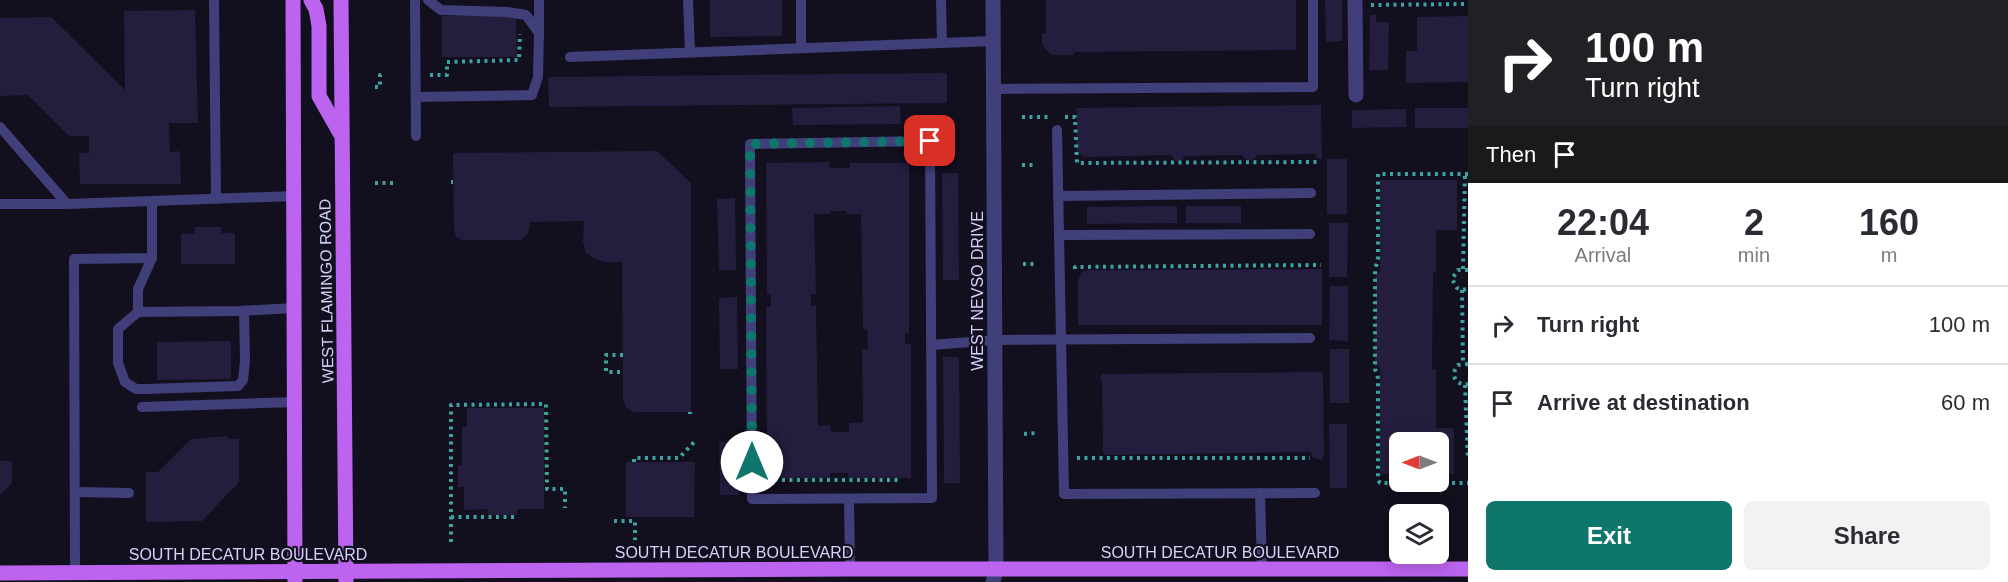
<!DOCTYPE html>
<style>
body{margin:0;font-family:Arial,sans-serif;background:#f2f2f3;color:#2b2b33;height:100vh;display:flex;flex-direction:column;font-size:22px;white-space:nowrap}
*{box-sizing:border-box;margin:0}
p{font-size:20px;color:#7c7c81}
.icon{flex:none;width:33px;height:33px;fill:none;stroke:currentColor;stroke-width:2;stroke-linecap:round;stroke-linejoin:round}
.map{position:relative;flex:1;overflow:hidden}
.panel{display:flex;flex-direction:column;background:#fff;width:540px}
.panel>*{flex:none}
.top-card{background:#202124;color:#fff;overflow:hidden}
.needle{width:39px;rotate:270deg}
.controls{position:absolute;left:1389px;top:432px;display:grid;gap:12px}
.controls a{display:grid;place-items:center;width:60px;height:60px;border-radius:9px;background:#fff;box-shadow:0 3px 15px #0003;font-size:30px}
.pin{position:absolute;display:grid;place-items:center;width:51px;height:51px;color:#fff;margin:-26px;border-radius:12px;box-shadow:0 3px 9px #0006}
.me{position:absolute;width:66px;margin:-33px;rotate:0deg;stroke-linejoin:round;filter:drop-shadow(0 0 4px #0008)}
.turn{display:flex;align-items:center;gap:21px;height:126px;padding:0 18px;font-size:27px}
.turn .icon{width:78px;height:78px;stroke-width:2.5}
.turn b{display:block;font-size:42px;line-height:51px}
.then{display:flex;align-items:center;height:57px;padding:0 18px;background:#0003;gap:12px;font-size:22px}
.eta{display:flex;justify-content:space-evenly;align-items:center;height:102px;text-align:center}
.eta b{font-size:36px;font-weight:700;line-height:42px}
.action{display:flex;gap:12px;margin-top:auto;padding:12px 18px}
.action a{flex:1;height:69px;border-radius:9px;background:#0f766e;color:#fff;font-size:24px;font-weight:700;line-height:69px;text-align:center}
.action a+a{background:#f2f2f3;color:#2b2b33}
ul{padding:0;list-style:none}
li{display:flex;align-items:center;gap:18px;height:78px;padding:0 18px;border-top:2px solid #e1e1e2}
li div{flex:1}
li b{display:block;font-size:22px}
li em{font-style:normal}
main{display:flex;flex:1;min-height:0}
.map>svg:first-child{display:block}
.building{fill:#241d3e;fill-rule:evenodd}
.lines{fill:none;stroke-linecap:round;stroke-linejoin:round}
.path{stroke:#3aa5a0;stroke-width:4;stroke-dasharray:3 4.5;stroke-linecap:butt}
.service{stroke:#413f79;stroke-width:10}
.minor{stroke:#413f79;stroke-width:15}
.primary{stroke:#bc64ef;stroke-width:15}
.route{stroke:#0f766e;stroke-width:10;stroke-dasharray:0 18}
.labels{text-anchor:middle;stroke-width:4.5;stroke-linejoin:round;paint-order:stroke}
.street-label{font-size:16px;fill:#d6d1fa;stroke:#120f1f}
</style>
<main>
<div class="map">
<svg width="1468" height="582" viewBox="0 0 1468 582">
<rect width="100%" height="100%" fill="#120f1f"/>
<g class="building">
<path d="M710,0H782V36L710,37Z"/>
<path d="M1046,0H1296V50L1074,52V55H1051L1042,45V33H1046Z"/>
<path d="M1325,0H1342V41L1326,42Z"/>
<path d="M195,10L198,123H169L170,152L180,151L181,184H80L79,153H89V136H69L28,95L0,96V18L51,17L125,90L124,11Z"/>
<path d="M1370,15H1376V22H1389L1388,70H1369Z"/>
<path d="M442,16H516L517,57H442Z"/>
<path d="M1468,16V82L1406,83V51H1417V17Z"/>
<path d="M947,73V103L549,107L548,77Z"/>
<path d="M1321,105L1322,160L1317,158L1315,154L1256,155L1255,158L1250,161L1244,158L1242,155L1184,156L1183,160L1176,162L1171,155L1084,157L1077,151V113L1075,108Z"/>
<path d="M900,106L901,124L793,125L792,108Z"/>
<rect x="1415" y="108" width="53" height="20"/>
<path d="M1406,109V127L1352,128V110Z"/>
<path d="M657,151L691,183V412H634L626,407L623,399L622,262H606L595,259L586,253L583,242L584,221L530,222L528,233L522,240H462L456,237L454,229L453,153Z"/>
<rect x="1327" y="159" width="20" height="55"/>
<path d="M829,162V168H850V163H909V333H905V344H911V478H848V473H830V478H767L766,307H771V294H767L766,163ZM830,211H846V214H861L863,329H867L868,349H862L863,422L849,423V432H831L830,425L818,426L816,305L811,306V294H816L814,214H830Z"/>
<path d="M942,173H958L959,280H943Z"/>
<path d="M1380,180H1457V230H1436V272H1433L1432,369H1436V428H1454V474H1438V442H1400V474H1380V366H1375L1376,272H1380Z"/>
<path d="M735,198L736,270H719L717,199Z"/>
<path d="M1177,206V223L1087,224V207Z"/>
<rect x="1186" y="206" width="55" height="17"/>
<path d="M1329,223H1348L1347,277H1329Z"/>
<path d="M195,227H221V233H235V264H181V234H195Z"/>
<path d="M1322,269V325H1078V280L1082,272L1087,270Z"/>
<path d="M1330,286H1348V341L1329,340Z"/>
<path d="M737,297L738,369H720L719,298Z"/>
<path d="M231,341V379L157,380V342Z"/>
<rect x="1330" y="349" width="19" height="54"/>
<path d="M943,357H959L960,483H944Z"/>
<path d="M1323,372L1324,456L1321,460L1312,457L1311,452L1109,455L1104,454L1103,451L1102,382L1100,379L1102,374Z"/>
<path d="M467,408H544V509H517V515H488V509L464,510V487H458V465H462V427H467Z"/>
<path d="M1329,424H1347V488H1330Z"/>
<path d="M228,436V439H239V482L202,521L146,522V472H158L191,439Z"/>
<path d="M738,441L739,495H720L719,442Z"/>
<path d="M0,461H12V483L0,495Z"/>
<path d="M626,462H695L694,517H626Z"/>
</g>
<g class="lines">
<g class="path">
<path d="M1371,5L1468,4"/>
<path d="M430,75H447V62L519,60L520,34"/>
<path d="M375,87H380V75H383"/>
<path d="M1022,117H1048"/>
<path d="M1065,117H1075L1077,163L1319,162"/>
<path d="M1022,165H1033"/>
<path d="M1468,174H1378V258L1375,270V369L1378,378V480L1380,483H1468"/>
<path d="M451,182H453"/>
<path d="M375,183H393"/>
<path d="M1023,264H1034"/>
<path d="M1075,269V267L1321,265"/>
<path d="M1463,269L1465,174"/>
<path d="M1468,270H1458L1452,279L1457,288L1462,290L1468,289"/>
<path d="M1462,290L1463,363"/>
<path d="M623,355H606V372H623"/>
<path d="M1468,364L1458,365C1450,374 1455,386 1468,384"/>
<path d="M1465,385L1468,460"/>
<path d="M690,412V414"/>
<path d="M1024,434L1036,433"/>
<path d="M1077,458H1310"/>
<path d="M634,462V458H679L696,440"/>
<path d="M767,480H900"/>
<path d="M451,517H515"/>
<path d="M614,521H635V540"/>
<path d="M451,542V405L546,404L547,489H565V508"/>
</g>
<g class="service">
<path d="M214,0L216,199"/>
<path d="M415,0L416,136"/>
<path d="M539,0V33"/>
<path d="M688,0L690,52"/>
<path d="M801,0V48"/>
<path d="M941,0L942,43"/>
<path d="M570,57L994,41"/>
<path d="M994,89L1313,87V0"/>
<path d="M416,97L532,95L538,77L539,33L526,15L507,12L441,10L428,0"/>
<path d="M0,127L67,204L294,196"/>
<path d="M1057,130L1064,494L1315,493"/>
<path d="M930,141L932,498L752,499L750,144Z"/>
<path d="M1058,196L1311,193"/>
<path d="M0,204H67"/>
<path d="M1059,235L1310,234"/>
<path d="M152,258L138,289V312L239,311L295,308"/>
<path d="M138,312L118,329V363L125,382L136,389H146L238,386L243,380L245,361L244,311"/>
<path d="M931,345L996,340L1310,338"/>
<path d="M142,407L295,402"/>
<path d="M75,492L129,493"/>
<path d="M1260,493L1262,569"/>
<path d="M849,499L850,569"/>
<path d="M75,572L74,259L152,258V201"/>
</g>
<g class="minor">
<path d="M1355,0L1356,95"/>
<path d="M993,582L996,571L993,0"/>
</g>
<g class="primary">
<path d="M293,0L295,582"/>
<path d="M311,0L316,9L319,26V96L340,133"/>
<path d="M341,0L346,582"/>
<path d="M0,573L850,569H1468"/>
</g>
</g>
<g class="lines">
<path class="route" d="M752,462L750,144L930,141"/>
</g>
<g class="labels">
<g class="street-label">
<text transform="translate(326 291) rotate(-91)" y="6">WEST FLAMINGO ROAD</text>
<text transform="translate(977 291) rotate(-90)" y="6">WEST NEVSO DRIVE</text>
<text x="734" y="558">SOUTH DECATUR BOULEVARD</text>
<text x="1220" y="558">SOUTH DECATUR BOULEVARD</text>
<text x="248" y="560">SOUTH DECATUR BOULEVARD</text>
</g>
</g>
</svg>
<div class="controls">
<a><svg class="needle" viewBox="-14 -14 28 28"><path d="M0-13l5 13h-10z" fill="#e53935"/><path d="M0 13l5-13h-10z" fill="#7c7c81"/></svg></a>
<a><svg class="icon" aria-label="layers" viewBox="0 0 24 24"><path d="M12 4l9 5-9 5-9-5zM3 14l9 5 9-5"/></svg></a>
</div>
<div class="pin" style="left:930px;top:141px;background:#d93025"><svg class="icon" aria-label="arrive" viewBox="0 0 24 24"><path d="M6 21V4h12l-3 4 3 4H6"/></svg></div>
<svg class="me" style="left:752px;top:462px" viewBox="-20 -20 40 40"><circle r="19" fill="#fff"/><path d="M0-13L10 11 0 6-10 11z" fill="#0f766e"/></svg>
</div>
<section class="panel">
<div class="top-card">
<div class="turn"><svg class="icon" aria-label="right" viewBox="0 0 24 24"><path d="M7 20v-9h11M14 6l5 5-5 5"/></svg><div><b>100 m</b>Turn right</div></div>
<div class="then">Then<svg class="icon" aria-label="arrive" viewBox="0 0 24 24"><path d="M6 21V4h12l-3 4 3 4H6"/></svg></div>
</div>
<div class="eta">
<div><b>22:04</b><p>Arrival</p></div>
<div><b>2</b><p>min</p></div>
<div><b>160</b><p>m</p></div>
</div>
<ul>
<li><svg class="icon" aria-label="right" viewBox="0 0 24 24"><path d="M7 20v-9h11M14 6l5 5-5 5"/></svg><div><b>Turn right</b></div><em>100 m</em></li>
<li><svg class="icon" aria-label="arrive" viewBox="0 0 24 24"><path d="M6 21V4h12l-3 4 3 4H6"/></svg><div><b>Arrive at destination</b></div><em>60 m</em></li>
</ul>
<div class="action"><a>Exit</a><a>Share</a></div>
</section>
</main>
